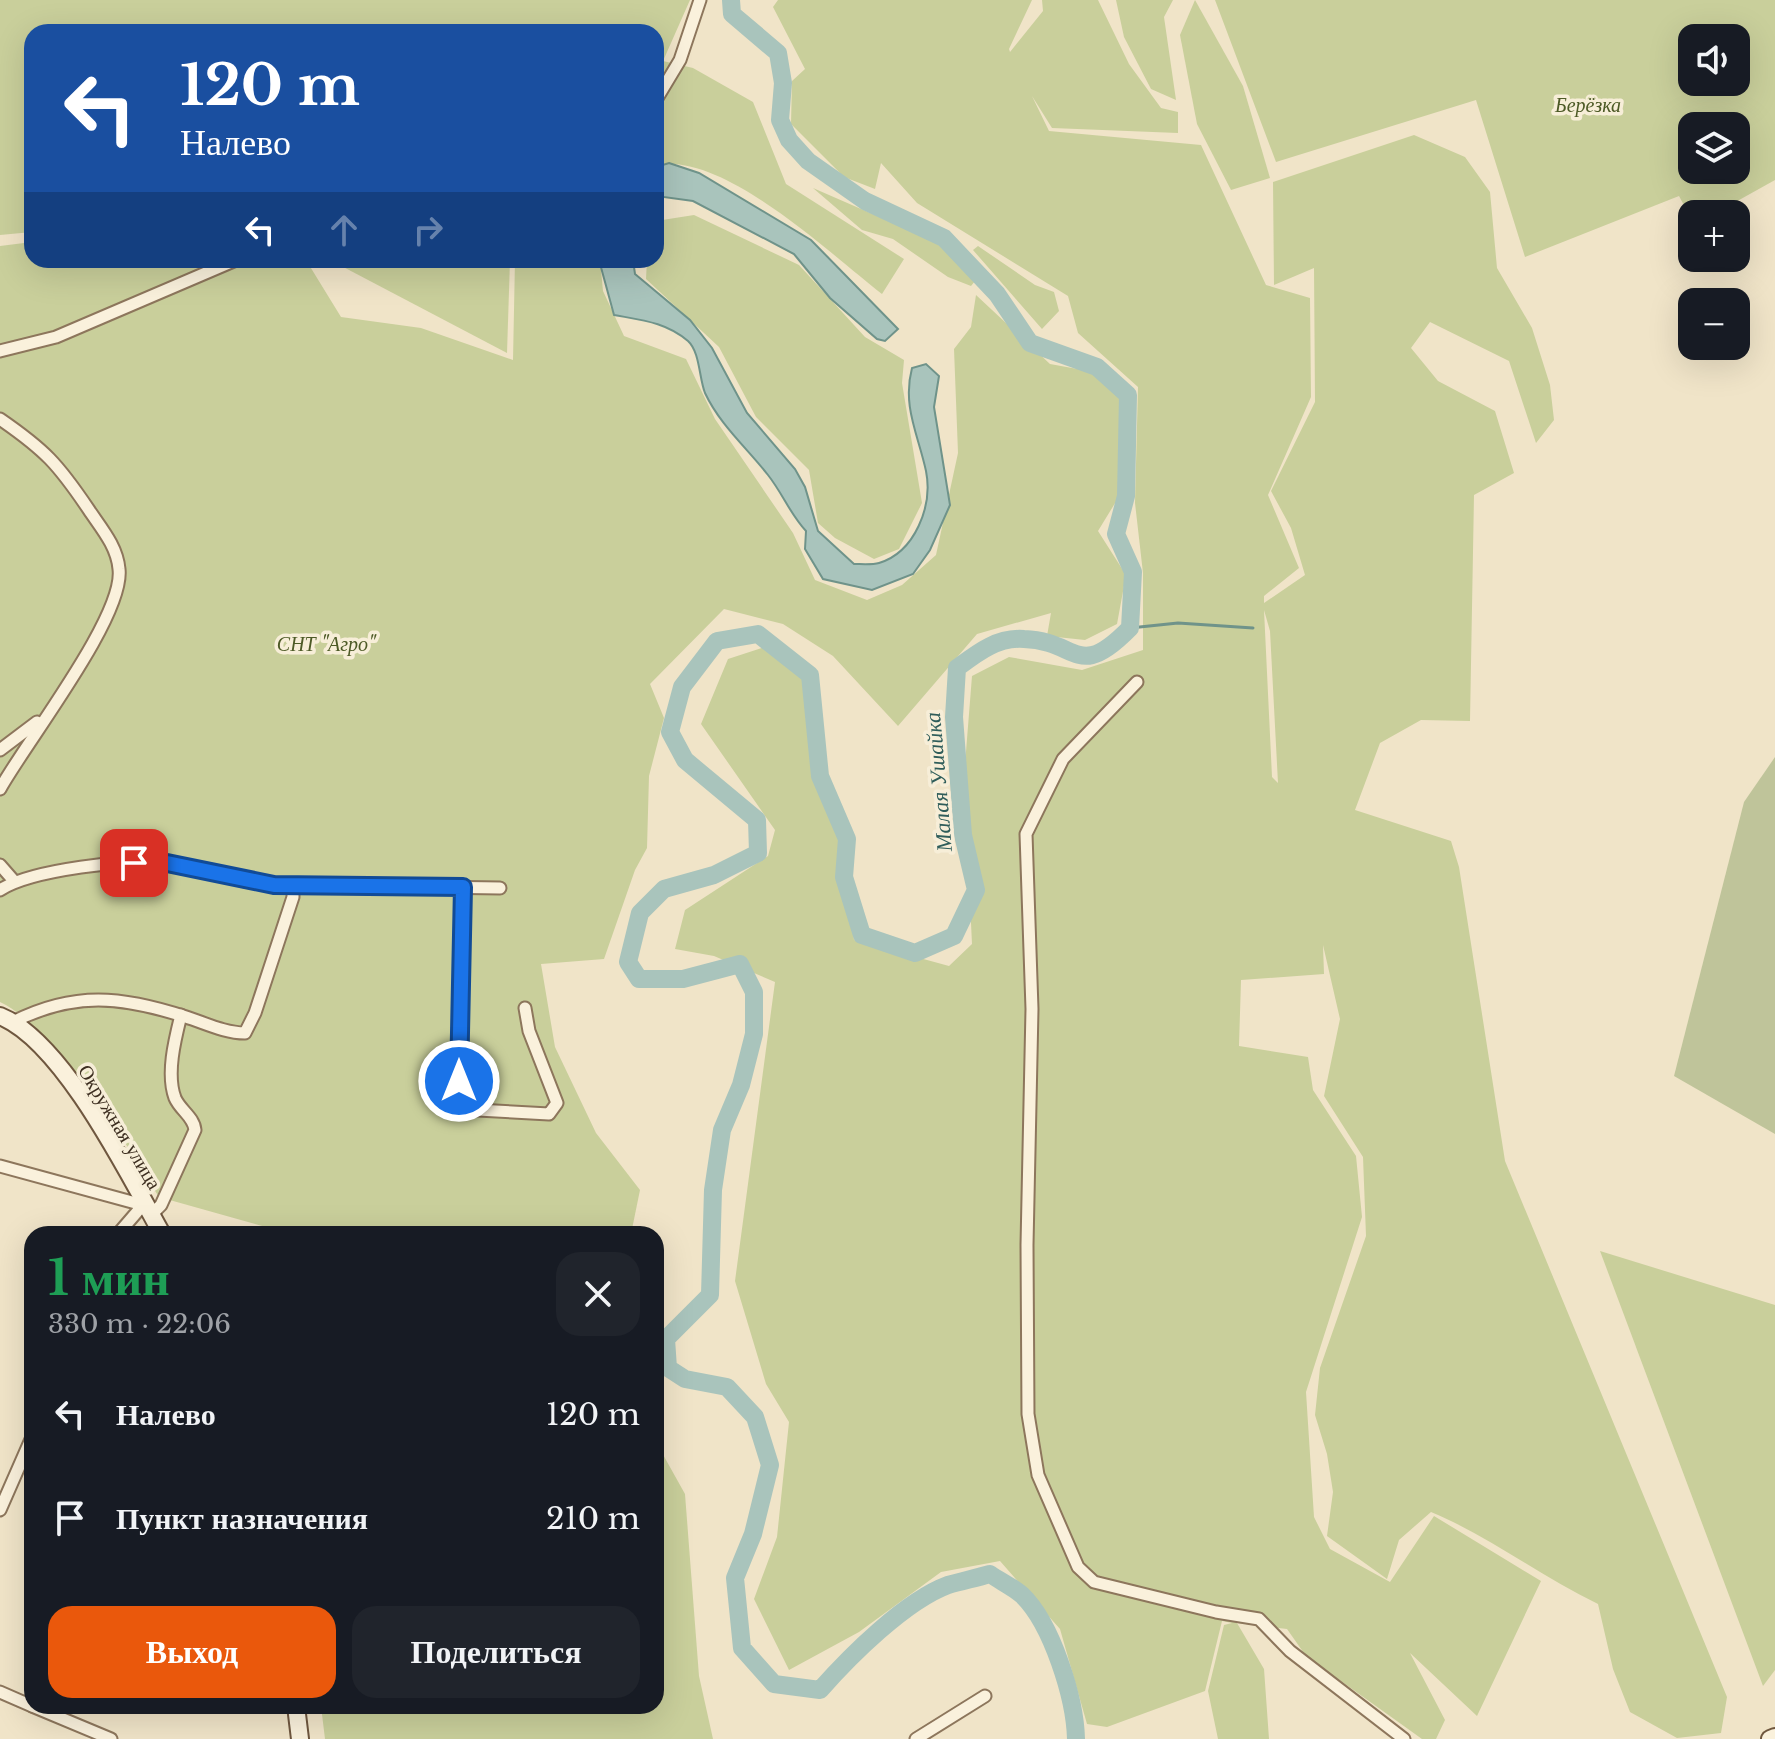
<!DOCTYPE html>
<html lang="ru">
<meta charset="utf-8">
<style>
body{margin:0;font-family:"Libre Baskerville",serif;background:#20242c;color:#f1f3f6;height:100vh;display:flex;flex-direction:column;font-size:30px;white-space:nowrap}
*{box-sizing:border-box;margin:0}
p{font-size:26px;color:#9ea1a6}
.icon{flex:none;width:44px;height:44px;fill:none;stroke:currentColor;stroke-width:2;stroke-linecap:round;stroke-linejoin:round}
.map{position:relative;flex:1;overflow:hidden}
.drawer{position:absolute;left:24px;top:1226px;width:640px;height:488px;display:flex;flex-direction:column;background:#171b24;border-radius:24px;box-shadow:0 8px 32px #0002}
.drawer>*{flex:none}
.banner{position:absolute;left:24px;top:24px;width:640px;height:244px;border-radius:24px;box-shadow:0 8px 32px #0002;background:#1a4fa0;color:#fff;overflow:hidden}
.controls{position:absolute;left:1678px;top:24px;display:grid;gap:16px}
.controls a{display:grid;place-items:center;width:72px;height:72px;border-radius:16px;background:#171b24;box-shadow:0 8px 32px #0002;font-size:40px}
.pin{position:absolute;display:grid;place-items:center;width:68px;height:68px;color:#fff;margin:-34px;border-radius:16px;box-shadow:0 4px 12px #0006}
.me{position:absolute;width:88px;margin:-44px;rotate:0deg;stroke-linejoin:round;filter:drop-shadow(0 0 6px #0008)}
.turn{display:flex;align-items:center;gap:28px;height:168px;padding:0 24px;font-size:36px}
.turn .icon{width:104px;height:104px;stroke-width:2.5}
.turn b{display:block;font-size:56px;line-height:68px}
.lanes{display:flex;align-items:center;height:76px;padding:0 24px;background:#0003;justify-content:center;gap:40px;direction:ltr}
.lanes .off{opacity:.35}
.round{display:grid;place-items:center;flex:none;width:84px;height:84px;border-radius:24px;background:#20242c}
.headline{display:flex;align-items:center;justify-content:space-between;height:136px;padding:0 24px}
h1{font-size:48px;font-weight:800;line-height:60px;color:#1e9e55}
.primary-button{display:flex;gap:16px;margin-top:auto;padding:16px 24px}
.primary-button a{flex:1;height:92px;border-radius:24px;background:#ea580c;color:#fff;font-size:32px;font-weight:800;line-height:92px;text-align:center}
.primary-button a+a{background:#20242c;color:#f1f3f6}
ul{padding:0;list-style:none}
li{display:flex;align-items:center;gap:24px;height:104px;padding:0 24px}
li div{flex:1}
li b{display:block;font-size:30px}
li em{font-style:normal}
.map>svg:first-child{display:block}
.green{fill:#c9cf9b;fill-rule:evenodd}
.cemetery{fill:#bfc49a}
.water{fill:#a9c4bc;stroke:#6f938a;stroke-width:2}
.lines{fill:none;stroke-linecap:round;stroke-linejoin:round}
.stream{stroke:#6f938a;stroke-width:3}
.river{stroke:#a9c4bc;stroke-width:18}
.street-casing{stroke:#8d765c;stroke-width:15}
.secondary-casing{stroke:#6f573f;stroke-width:20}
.street{stroke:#faf1dc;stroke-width:11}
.secondary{stroke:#faf1dc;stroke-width:16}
.route-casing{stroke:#114b97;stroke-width:20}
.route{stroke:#1a73e8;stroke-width:14}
.labels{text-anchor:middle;stroke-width:7;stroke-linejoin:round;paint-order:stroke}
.park-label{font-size:20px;font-style:italic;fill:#4d5a26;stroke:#f7eed8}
.street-label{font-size:20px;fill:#3d2e20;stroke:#f7eed8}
.water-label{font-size:22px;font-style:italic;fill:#2f5d5a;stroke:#f7eed8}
</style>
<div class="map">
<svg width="1775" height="1739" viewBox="0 0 1775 1739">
<rect width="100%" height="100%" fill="#f0e4c8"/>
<g class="green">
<path d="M0,0H690L663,61L693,68L753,102L786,184L904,259L882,294C829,253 724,152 656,165V32H32V232L0,235Z"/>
<path d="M778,0H1032L1009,49L1010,52L1043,11L1042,0H1098L1129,64L1161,108L1178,112V133L1052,128L1032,96L1049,131L1201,145L1266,285L1310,298L1311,397L1268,495L1299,568L1264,596V603L1305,575L1291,528L1271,491L1315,402L1314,268L1274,285L1273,182L1414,135L1465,157L1490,192L1497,268L1532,328L1550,385L1554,420L1536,443L1509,361L1430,322L1411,348L1438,381L1495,411L1514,473L1474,495L1470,721L1421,720L1380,743L1355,810L1451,841L1459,867L1505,1161L1727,1697L1721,1733L1677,1738L1630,1712L1613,1669L1598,1604C1540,1576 1489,1536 1431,1512L1399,1540L1387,1579L1327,1536L1333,1492L1327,1454L1315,1415L1320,1368L1366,1236L1363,1157L1324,1096L1340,1019L1323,945L1324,974L1241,980L1239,1046L1308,1057L1313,1090L1356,1156L1362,1217L1306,1392L1314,1517L1330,1549L1390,1582L1434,1516L1541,1581L1477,1716L1410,1653L1445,1720L1436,1739H1422L1306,1656L1287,1629L1237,1623L1264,1669L1269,1739H1218L1208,1691L1224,1625L1232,1623L1222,1621L1205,1691L1107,1727L1087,1724L1060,1629L1000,1561L941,1572L859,1632L789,1670L754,1599L777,1537L789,1422L766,1384L735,1281L775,982L714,956L675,949L685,910L768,856L775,830L701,724L728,659L765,647L803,675L812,734L842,832L854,940L949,966L972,944L964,777L972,676L1009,657L1082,670L1143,650V573L1135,503L1138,387L1078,333L1068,296L917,203L881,163L875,189L844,177L791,124L792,81L805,69L773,7ZM1264,610L1270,631L1278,783L1272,777Z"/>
<path d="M1116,0H1173L1164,17L1176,100L1151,89L1124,37Z"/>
<path d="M1195,0L1243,86L1270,178L1231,190L1197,124L1180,35Z"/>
<path d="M1215,0H1775V180L1714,214H1692V220L1679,196L1525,257L1476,100L1276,162ZM1692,38H1736V82H1692ZM1692,126H1736V170H1692Z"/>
<path d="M813,188L939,243L975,281L971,286L948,277L893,239L862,230Z"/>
<path d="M694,215L799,265L865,337L904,360L902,383L922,503L899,549L874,559L835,538L818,523L809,470L756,417L719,347L646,279L647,260H656V221Z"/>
<path d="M32,242V260H306L341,317L421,328L513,360L515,260H600L603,291L624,336L686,359L715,419L793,533L815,580L867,600L902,585L936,555L958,453L954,349L971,327L976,295L1050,364L1094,372L1122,399L1120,495L1098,531L1126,575L1117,624L1085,640L1047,636L1051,613L977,634L898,726L833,656L783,624L724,609L650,684L664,718L649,776L647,848L635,870L604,959L541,964L555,1047L596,1133L640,1190L631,1234H291L159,1197C127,1144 55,1028 0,1002V246Z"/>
<path d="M978,246L1035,285L1054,292L1059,311L1042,329L973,250Z"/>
<path d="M330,260H510L507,353Z"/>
<path d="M1600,1251L1775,1305V1670L1763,1686Z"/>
<path d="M656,1442L685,1494L699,1676L713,1739H325L321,1706H656Z"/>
</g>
<path class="cemetery" d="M1775,757V1134L1674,1076L1744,802Z"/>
<g class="water">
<path d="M669,163L699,173L811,240L898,329L885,341L877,339L830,298L794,254L693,201L656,196V167Z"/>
<path d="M599,260H633L635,274L690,320L712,348L747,413L795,469L805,487L818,531L854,564C861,564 872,565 879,563C915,552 933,506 926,471C918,434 902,406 912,368L926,364L939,376L934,407L950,505L930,550L913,574L872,590L823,579L805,549L806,531C790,514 783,494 768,475C747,448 720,425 705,393C699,378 700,352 688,341C666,322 641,320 614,315Z"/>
</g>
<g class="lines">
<path class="stream" d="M1130,628L1178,623L1253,628"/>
<path class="river" d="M731,0L732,14L778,53L783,83L780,120L789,140L808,161L865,201L944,238L997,294L1030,343L1097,367L1128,395L1126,496L1116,534L1133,572L1130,628C1077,682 1079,641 1024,639C997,637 977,653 957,668L954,717L963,835L976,890L954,936L915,953L862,935L844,877L847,839L820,776L810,675L758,634L717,641L682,687L670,732L685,760L757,820L758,853L714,875L664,889L640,913L628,962L639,979H683L740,964L754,992V1034L741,1085L722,1130L713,1190L710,1295L666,1339L668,1368L685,1379L727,1387L755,1417L770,1465L753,1534L735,1578L742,1648L774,1684L820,1690C850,1656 905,1601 948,1585C962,1581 976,1578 990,1574C1000,1581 1013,1587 1022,1595C1052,1624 1075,1698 1076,1739"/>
<defs>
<g id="street">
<path d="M656,100L680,60L700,0"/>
<path d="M0,351L56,337L236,260"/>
<path d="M0,419C45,450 58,464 89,510C101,528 117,546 119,569C125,616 26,742 0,789"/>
<path d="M1137,682L1063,759L1026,834L1032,1009L1027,1245L1028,1414L1038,1475L1078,1567L1094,1582L1216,1612L1259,1619L1290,1651L1404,1739"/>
<path d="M0,750L37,722"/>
<path d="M0,865L14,881"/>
<path d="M463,887L459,1109L549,1114L557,1103L529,1031L525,1008"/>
<path d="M0,890C30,870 130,858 167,863C203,867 237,883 274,885C349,889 425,886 500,888"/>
<path d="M13,1022C74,991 122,996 186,1017C205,1023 225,1033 245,1033L255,1013L293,897V885"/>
<path d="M0,1166L143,1205L118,1234"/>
<path d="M151,1215L161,1205L195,1130C194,1117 180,1110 175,1098C166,1074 175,1039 181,1015"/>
<path d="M0,1510L32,1437"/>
<path d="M0,1692L32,1706"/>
<path d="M32,1706L111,1739"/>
<path d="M916,1739L985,1696"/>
</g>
<g id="secondary">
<path d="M0,1016C63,1041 129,1175 162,1234"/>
<path d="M296,1706L300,1739"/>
<path d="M1770,1739L1775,1737"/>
</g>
</defs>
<use href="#street" class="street-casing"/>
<use href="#secondary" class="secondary-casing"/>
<use href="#street" class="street"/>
<use href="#secondary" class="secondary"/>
</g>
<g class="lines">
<defs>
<path id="route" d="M134,863H167L274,885L463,887L459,1081"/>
</defs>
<use href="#route" class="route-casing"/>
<use href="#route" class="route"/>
</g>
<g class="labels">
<g class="park-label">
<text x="1588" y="112">Берёзка</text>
<text x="326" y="651">СНТ "Агро"</text>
</g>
<g class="street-label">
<text transform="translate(120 1127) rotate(59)" y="7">Окружная улица</text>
</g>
<g class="water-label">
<text transform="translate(938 782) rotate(-95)" y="8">Малая Ушайка</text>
</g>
</g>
</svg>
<div class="controls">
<a><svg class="icon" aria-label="sound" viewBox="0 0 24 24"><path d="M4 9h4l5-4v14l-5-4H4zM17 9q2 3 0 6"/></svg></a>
<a><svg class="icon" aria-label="layers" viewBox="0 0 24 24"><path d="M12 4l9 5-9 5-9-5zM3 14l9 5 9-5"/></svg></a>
<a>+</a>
<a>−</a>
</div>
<div class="pin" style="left:134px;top:863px;background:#d93025"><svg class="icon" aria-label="arrive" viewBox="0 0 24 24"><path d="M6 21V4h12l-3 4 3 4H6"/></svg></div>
<svg class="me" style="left:459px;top:1081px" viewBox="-20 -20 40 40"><circle r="17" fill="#1a73e8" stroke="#fff" stroke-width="3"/><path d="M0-11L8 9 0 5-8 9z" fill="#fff"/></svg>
<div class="banner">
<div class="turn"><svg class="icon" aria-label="left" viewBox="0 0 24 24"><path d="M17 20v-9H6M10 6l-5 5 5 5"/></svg><div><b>120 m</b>Налево</div></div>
<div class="lanes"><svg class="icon" aria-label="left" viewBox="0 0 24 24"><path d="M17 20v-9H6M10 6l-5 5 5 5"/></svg><svg class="icon off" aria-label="ahead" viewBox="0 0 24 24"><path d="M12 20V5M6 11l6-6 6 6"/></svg><svg class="icon off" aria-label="right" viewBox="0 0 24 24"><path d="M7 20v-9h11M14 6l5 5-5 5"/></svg></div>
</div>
<section class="drawer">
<div class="headline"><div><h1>1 мин</h1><p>330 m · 22:06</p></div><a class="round"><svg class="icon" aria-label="close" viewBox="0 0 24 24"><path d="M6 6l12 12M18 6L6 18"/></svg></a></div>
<ul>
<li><svg class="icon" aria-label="left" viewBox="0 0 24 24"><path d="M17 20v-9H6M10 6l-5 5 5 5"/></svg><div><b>Налево</b></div><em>120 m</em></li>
<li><svg class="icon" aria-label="arrive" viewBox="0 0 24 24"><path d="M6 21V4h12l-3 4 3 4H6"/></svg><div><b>Пункт назначения</b></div><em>210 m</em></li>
</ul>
<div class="primary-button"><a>Выход</a><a>Поделиться</a></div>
</section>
</div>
